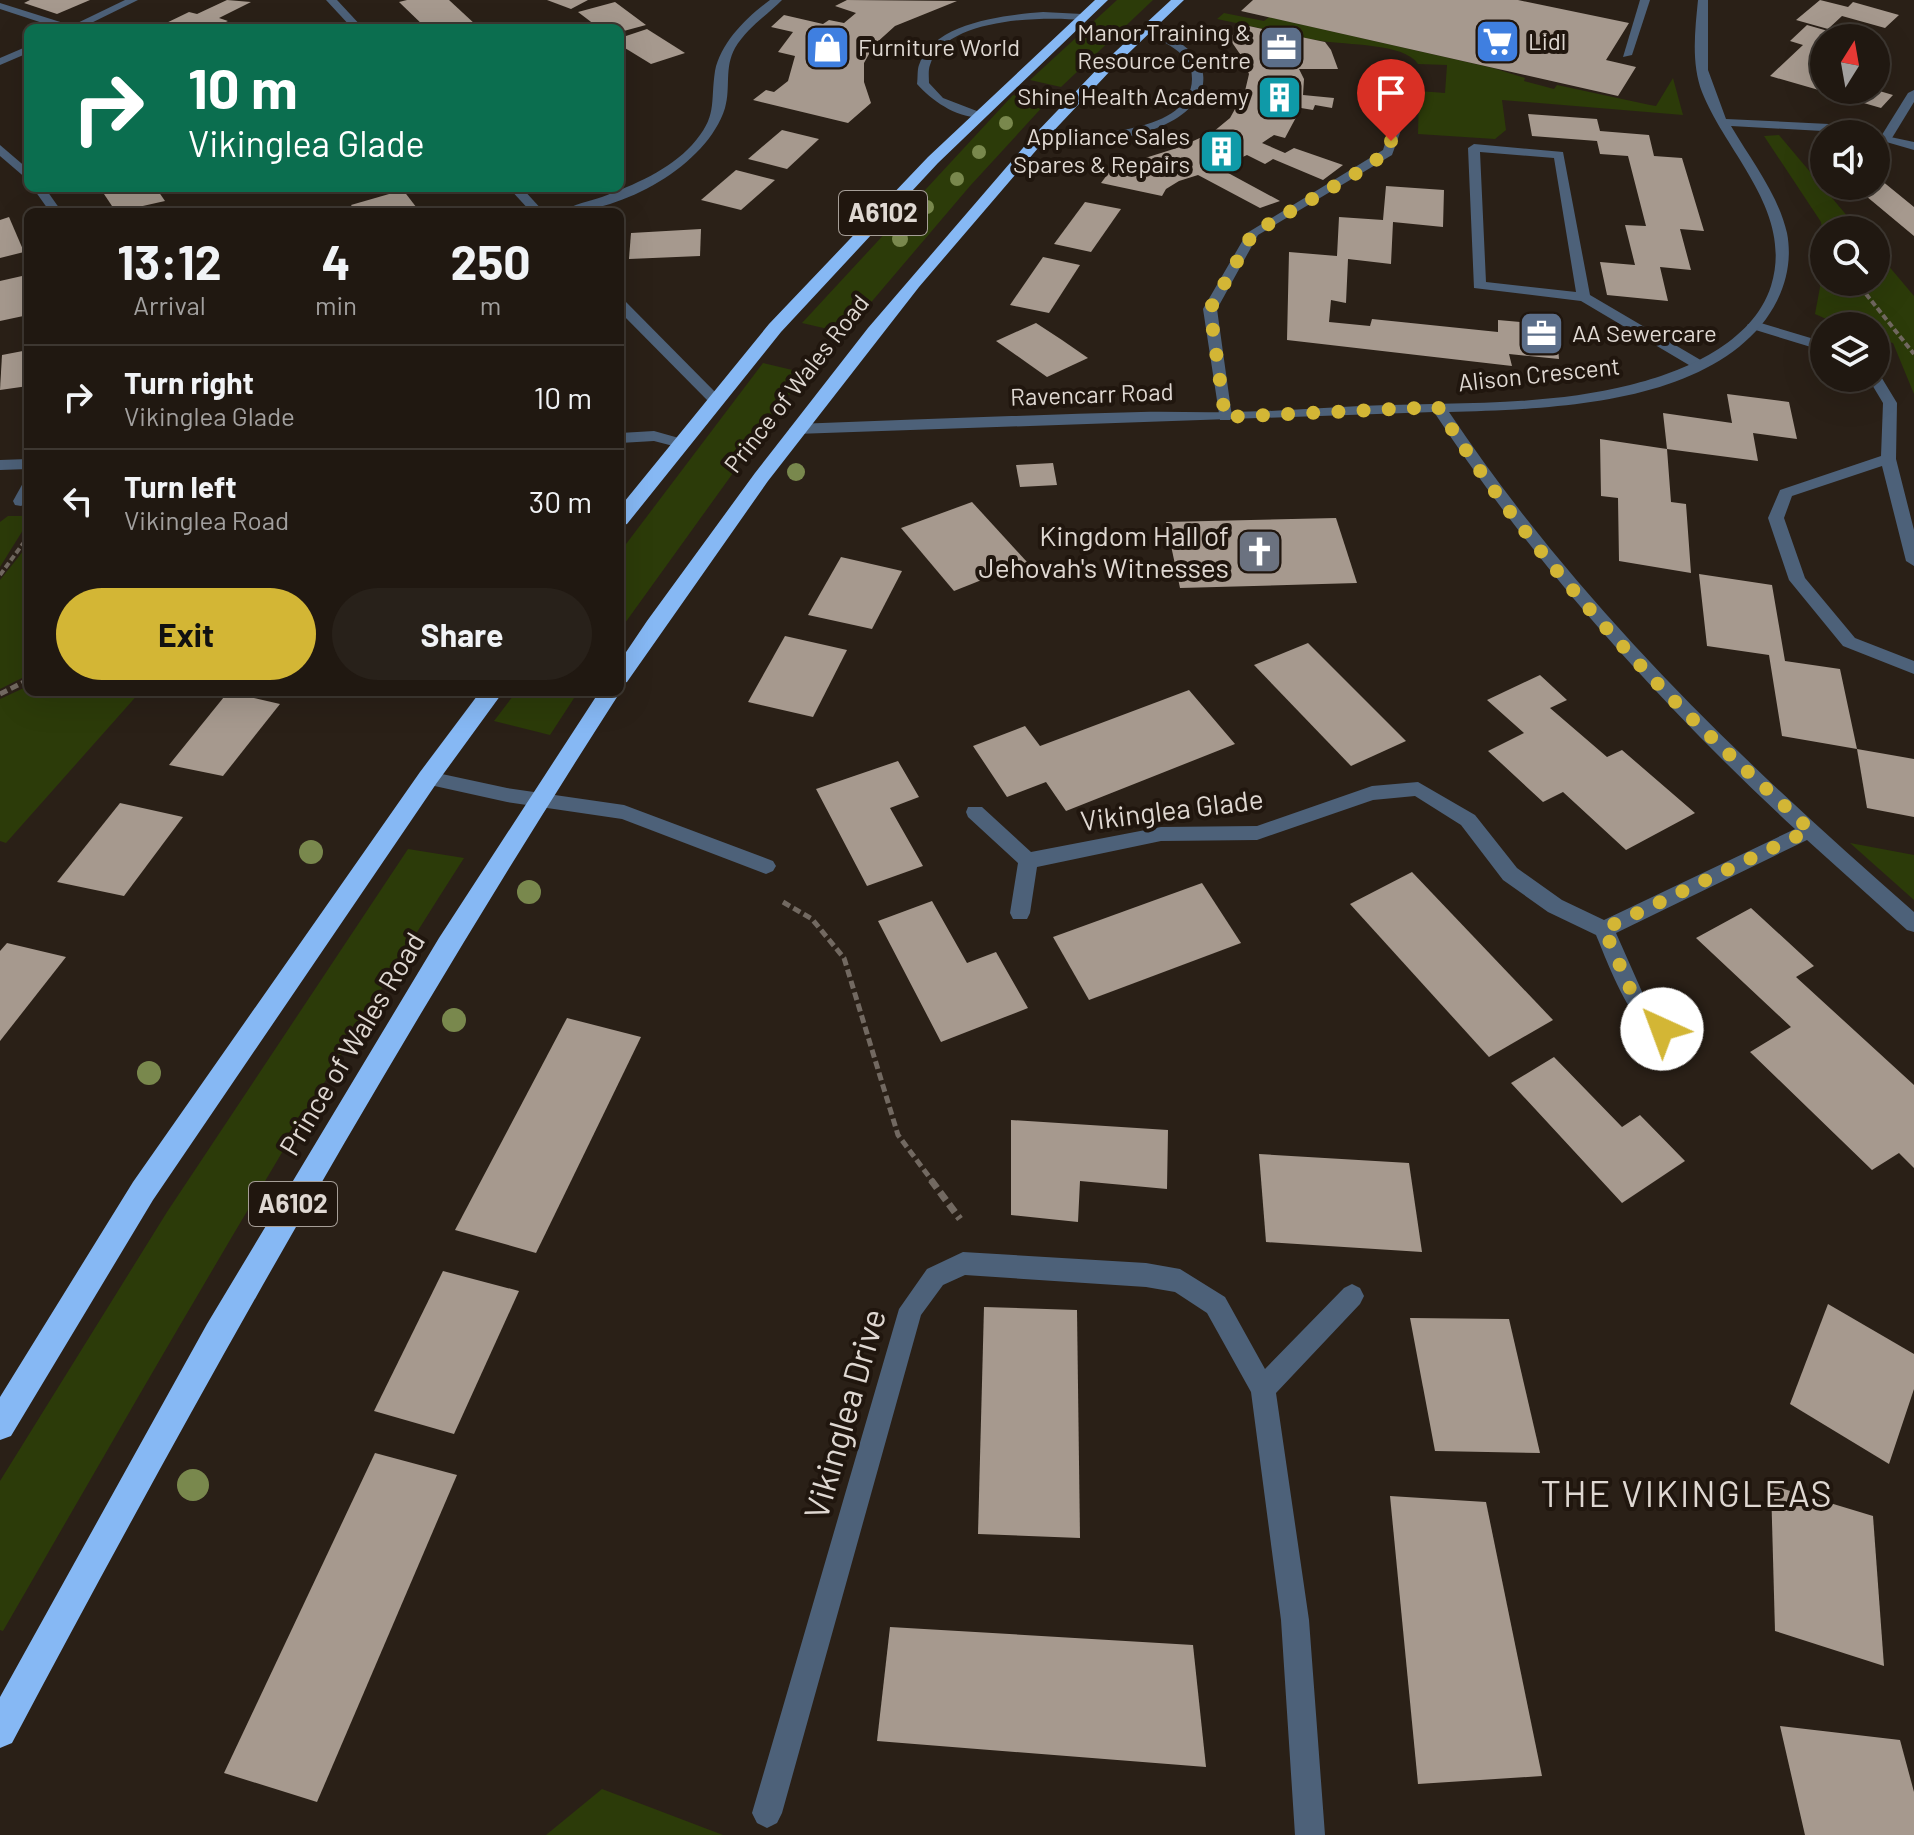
<!DOCTYPE html>
<style>
body{margin:0;font-family:Barlow,sans-serif;background:#28211a;color:#f1f3f6;height:100vh;display:flex;flex-direction:column;font-size:30px;white-space:nowrap}
*{box-sizing:border-box;margin:0}
p{font-size:26px;color:#a2a09f}
.icon{flex:none;width:44px;height:44px;fill:none;stroke:currentColor;stroke-width:2;stroke-linecap:round;stroke-linejoin:round}
.map{position:relative;flex:1;overflow:hidden}
.panel{position:absolute;left:24px;top:208px;width:600px;height:488px;display:flex;flex-direction:column;background:#201811;border-radius:12px;box-shadow:0 8px 32px #0002,0 0 0 2px #3d3731}
.panel>*{flex:none}
.guide{position:absolute;left:24px;top:24px;width:600px;height:168px;border-radius:12px;box-shadow:0 8px 32px #0002,0 0 0 2px #3d3731;background:#0b6e4f;color:#fff;overflow:hidden}
.needle{width:52px;rotate:11deg}
.controls{position:absolute;left:1810px;top:24px;display:grid;gap:16px}
.controls a{display:grid;place-items:center;width:80px;height:80px;border-radius:50%;background:#201811;box-shadow:0 8px 32px #0002,0 0 0 2px #3d3731;font-size:40px}
.pin{position:absolute;display:grid;place-items:center;width:68px;height:68px;color:#fff;margin:-82px -34px;border-radius:50% 50% 50% 0;rotate:-45deg;box-shadow:0 0 8px #0007}
.pin .icon{rotate:45deg}
.me{position:absolute;width:88px;margin:-44px;rotate:317deg;stroke-linejoin:round;filter:drop-shadow(0 0 6px #0008)}
.turn{display:flex;align-items:center;gap:28px;height:168px;padding:0 32px;font-size:36px}
.turn .icon{width:104px;height:104px;stroke-width:2.5}
.turn b{display:block;font-size:56px;line-height:68px}
.eta{display:flex;justify-content:space-evenly;align-items:center;height:136px;text-align:center}
.eta b{font-size:48px;font-weight:700;line-height:56px}
.cta{display:flex;gap:16px;margin-top:auto;padding:16px 32px}
.cta a{flex:1;height:92px;border-radius:48px;background:#d3b635;color:#111;font-size:32px;font-weight:700;line-height:92px;text-align:center}
.cta a+a{background:#28211a;color:#f1f3f6}
ul{padding:0;list-style:none}
li{display:flex;align-items:center;gap:24px;height:104px;padding:0 32px;border-top:2px solid #3d3731}
li div{flex:1}
li b{display:block;font-size:30px}
li em{font-style:normal}
.map>svg:first-child{display:block}
.green{fill:#2c3b09}
.building{fill:#a6998e}
.lines{fill:none;stroke-linecap:round;stroke-linejoin:round}
.path-far3{stroke:#726961;stroke-width:3;stroke-dasharray:5 2;stroke-linecap:butt}
.path-far2{stroke:#726961;stroke-width:4;stroke-dasharray:6 3;stroke-linecap:butt}
.path-far1{stroke:#726961;stroke-width:5;stroke-dasharray:8 4;stroke-linecap:butt}
.path{stroke:#726961;stroke-width:7;stroke-dasharray:10 5;stroke-linecap:butt}
.lane{fill:#4d6179;fill-rule:evenodd}
.street{fill:#4d6179;fill-rule:evenodd}
.highway{fill:#86b8f4;fill-rule:evenodd}
.tree{fill:#79884d}
.route{stroke:#d3b635;stroke-width:14;stroke-dasharray:0 25.2}
.labels{text-anchor:middle;stroke-width:8;stroke-linejoin:round;paint-order:stroke}
.far-poi-label{font-size:24px;fill:#dfd8d2;stroke:#20160e;text-anchor:end}
.far-street-label{font-size:24px;fill:#dfd8d2;stroke:#20160e}
.shield{fill:#20160e;stroke:#a69e97;stroke-width:2}
.shield-label{font-size:26px;font-weight:bold;fill:#dfd8d2}
.poi-label{font-size:28px;fill:#dfd8d2;stroke:#20160e;text-anchor:end}
.street-label{font-size:28px;fill:#dfd8d2;stroke:#20160e}
.near-street-label{font-size:34px;fill:#dfd8d2;stroke:#20160e}
.near-neighbourhood-label{font-size:36px;letter-spacing:2px;fill:#dfd8d2;stroke:#20160e}
</style>
<div class="map">
<svg width="1914" height="1835" viewBox="0 0 1914 1835">
<rect width="100%" height="100%" fill="#2a2017"/>
<g class="green">
<path d="M1117,0H1153L1061,87L1030,80Z"/>
<path d="M1224,13L1264,21L1269,17L1493,68L1525,78L1524,81L1554,89L1557,85L1650,105L1656,106L1673,78L1683,115L1502,100L1506,130L1495,139L1418,134L1419,91L1445,93L1447,65L1418,64C1405,43 1345,45 1322,41C1287,35 1252,26 1217,19Z"/>
<path d="M1013,95L1047,102L970,186L845,333L802,323Z"/>
<path d="M1779,135L1859,230H1824V248L1821,222L1764,136Z"/>
<path d="M1876,251L1914,296V394L1893,343L1876,339V326H1842L1815,314L1824,266V282H1876Z"/>
<path d="M763,363L805,373L620,630V552Z"/>
<path d="M8,516H28V522L0,567V522Z"/>
<path d="M28,545V675L0,689V580Z"/>
<path d="M28,686V692H140L6,843L0,841V699Z"/>
<path d="M516,692H578L550,735L494,721Z"/>
<path d="M1850,843L1914,855V900Z"/>
<path d="M408,849L464,858C302,1111 153,1371 3,1631L0,1630V1481L167,1212Z"/>
<path d="M602,1789L723,1835H546Z"/>
</g>
<g class="building">
<path d="M30,0H90L57,14L24,3Z"/>
<path d="M227,0L251,2L219,18L228,21L213,28L160,26L189,12L197,14Z"/>
<path d="M407,0H449L476,25L463,28H426L399,2Z"/>
<path d="M547,0H588L571,9Z"/>
<path d="M847,0L957,1L895,26L874,45L864,63V82L871,103L848,123L753,100L766,90L774,92L788,81L795,56L778,52L793,32L771,27L784,15L823,24L829,20L844,23L856,13L835,6Z"/>
<path d="M1253,0H1518L1629,23L1606,60L1636,67L1618,96L1241,11Z"/>
<path d="M1820,0L1848,7L1853,2L1899,15L1885,28L1842,16L1828,29L1796,20Z"/>
<path d="M615,2L646,25L620,32V28H599L578,12Z"/>
<path d="M1244,25L1325,42L1331,50L1338,69H1299L1304,79L1303,95L1334,98L1332,108L1315,105L1313,110L1301,108L1285,138L1274,135L1262,143L1285,153L1294,148L1343,165L1323,180L1273,159L1265,164L1247,155L1219,168L1280,201L1260,208L1198,175L1179,181L1166,189L1162,196L1101,183L1116,163L1142,159L1180,147L1213,132L1230,118L1245,91L1249,74L1242,57L1229,38Z"/>
<path d="M1807,25L1849,37L1824,38V65L1816,73L1824,75V90H1876L1893,95L1881,108L1770,76L1803,45L1790,41Z"/>
<path d="M647,29L685,53L651,64L620,45V38Z"/>
<path d="M1528,114L1597,119L1600,131L1649,135L1654,156L1682,158L1704,231L1680,229L1691,270L1660,267L1668,301L1607,295L1600,262L1635,265L1625,225L1646,226L1628,156L1600,154L1597,141L1532,136Z"/>
<path d="M782,130L819,139L787,169L748,159Z"/>
<path d="M736,170L775,180L741,210L701,200Z"/>
<path d="M1876,176L1914,207V236L1854,186H1876Z"/>
<path d="M1386,186L1444,190L1443,227L1393,222L1391,264L1348,259L1346,303L1331,300L1329,322L1370,326L1372,319L1498,332V320L1556,325L1559,359L1509,354L1512,366L1287,340L1289,252L1337,256L1339,217L1383,220Z"/>
<path d="M100,188H156L165,201L116,212Z"/>
<path d="M403,190L420,212H356L351,205Z"/>
<path d="M1085,202L1121,209L1091,252L1054,244Z"/>
<path d="M9,217L24,252L0,258V220Z"/>
<path d="M701,229L700,256L629,259L631,233Z"/>
<path d="M1043,257L1080,265L1049,313L1010,305Z"/>
<path d="M22,276L28,315L0,321V281Z"/>
<path d="M1036,323L1062,340L1088,358L1047,377L996,341Z"/>
<path d="M28,350V386L0,390L2,355Z"/>
<path d="M1727,394L1789,402L1797,439L1753,433L1758,461L1667,449L1663,413L1732,423Z"/>
<path d="M1600,439L1667,449L1671,502L1686,504L1691,573L1619,561L1618,498L1601,496Z"/>
<path d="M1053,463L1057,485L1020,487L1016,465Z"/>
<path d="M972,502L1027,562L954,591L901,528Z"/>
<path d="M1336,518L1357,583L1180,588L1166,522Z"/>
<path d="M841,557L902,571L872,629L808,615Z"/>
<path d="M1699,574L1772,585L1785,661L1840,669L1857,749L1782,736L1769,655L1707,646Z"/>
<path d="M785,636L847,650L813,717L748,702Z"/>
<path d="M1308,643L1406,741L1351,766L1254,665Z"/>
<path d="M1540,675L1567,700L1550,708L1607,757L1622,750L1695,813L1626,850L1563,792L1543,802L1488,751L1524,733L1487,700Z"/>
<path d="M1189,690L1235,744L1066,811L1046,782L1007,797L973,746L1025,726L1040,746Z"/>
<path d="M228,692L280,704L223,776L169,765Z"/>
<path d="M1857,749L1914,759V817L1867,808Z"/>
<path d="M898,761L919,797L890,808L923,866L867,886L816,789Z"/>
<path d="M120,803L183,817L124,896L57,882Z"/>
<path d="M1412,872L1553,1020L1489,1057L1350,904Z"/>
<path d="M1202,883L1241,943L1089,1000L1053,937Z"/>
<path d="M932,901L967,963L996,952L1028,1008L941,1042L878,921Z"/>
<path d="M1751,908L1814,966L1796,977L1914,1085V1168L1899,1153L1872,1170L1750,1052L1791,1027L1696,938Z"/>
<path d="M7,943L66,957L0,1041V951Z"/>
<path d="M567,1018L641,1037L536,1253L455,1230Z"/>
<path d="M1554,1057L1622,1127L1640,1115L1685,1161L1622,1203L1511,1083Z"/>
<path d="M1011,1120L1168,1130L1167,1189L1080,1181L1078,1222L1011,1215Z"/>
<path d="M1259,1154L1409,1163L1422,1252L1266,1242Z"/>
<path d="M443,1271L519,1291L454,1434L374,1411Z"/>
<path d="M1828,1304L1914,1354V1389L1889,1464L1790,1404Z"/>
<path d="M984,1307L1077,1310L1080,1538L978,1534Z"/>
<path d="M1410,1318L1509,1319L1540,1453L1435,1451Z"/>
<path d="M375,1453L457,1475L317,1802L224,1773Z"/>
<path d="M1771,1485L1873,1516L1884,1666L1775,1631Z"/>
<path d="M1390,1496L1486,1502L1542,1776L1418,1784Z"/>
<path d="M890,1627L1193,1645L1206,1767L877,1741Z"/>
<path d="M1780,1726L1900,1740L1914,1792V1835H1805Z"/>
</g>
<g class="lines">
<path class="path-far3" d="M1857,282L1868,296"/>
<g class="path-far2">
<path d="M1866,294L1914,354"/>
<path d="M0,575L28,537"/>
</g>
<g class="path-far1">
<path d="M0,694L28,680"/>
<path d="M783,902L812,919L844,958L898,1135L933,1182"/>
</g>
<path class="path" d="M931,1180L960,1219"/>
<g class="lane">
<path d="M1640,0H1650L1632,55L1623,57Z"/>
<path d="M0,3L73,26L74,28H58L0,9Z"/>
<path d="M1043,12L1082,14L1087,17L1082,20C1044,16 944,18 930,65C928,70 929,78 929,83L943,98L982,113V117C958,119 932,101 917,84C918,78 917,70 919,65C933,22 1006,15 1043,12Z"/>
<path d="M1140,28C1153,27 1169,36 1180,43C1194,52 1206,67 1203,84C1192,139 1078,149 1033,141V137L1037,135C1077,135 1191,137 1192,79C1193,52 1161,40 1140,32Z"/>
<path d="M1392,65L1401,67L1405,119L1392,155L1258,235L1217,309L1232,417L1230,420H1220L1203,309L1247,233L1383,150L1393,119Z"/>
<path d="M1914,90V102L1892,138L1882,140L1880,138L1908,93Z"/>
<path d="M1474,144L1563,152L1590,295L1704,362V368H1694L1581,301L1474,288L1468,148ZM1480,152L1554,158L1576,292L1486,282Z"/>
<path d="M1754,321L1824,342V351L1749,328L1747,325Z"/>
<path d="M1876,374L1880,375L1897,403L1896,459L1914,530V566L1906,561L1882,466L1792,496L1784,518L1805,578L1855,638L1914,661V674L1843,646L1789,580L1768,518L1780,490L1881,456L1883,403L1868,378H1876Z"/>
</g>
<g class="street">
<path d="M125,0H138L81,28H67Z"/>
<path d="M326,0H337L363,28H352Z"/>
<path d="M770,0H782C766,16 747,28 735,48C724,68 731,87 725,108C707,166 621,212 563,212C573,204 590,201 602,197C634,185 669,170 692,145C718,116 710,104 715,71C721,42 747,17 770,0Z"/>
<path d="M1698,0H1708V70L1726,119L1829,124L1914,142V150L1876,139V134L1731,126C1751,160 1778,194 1787,233C1793,264 1784,294 1766,319C1701,406 1547,409 1449,412C1577,604 1741,761 1914,912V932L1907,930L1807,840L1616,933L1643,994L1673,1029L1669,1035C1637,1047 1606,958 1596,935L1548,912L1503,880L1461,825L1415,796L1373,800L1257,840L1161,841L1037,867L1030,913L1027,919H1013L1010,913L1018,863L968,817L966,812L968,807H982L1031,852L1161,827L1257,826L1372,786L1418,782L1475,815L1517,868L1562,900L1604,920L1795,829C1659,703 1536,567 1434,412L796,434L789,429L796,424C911,420 1026,415 1141,412C1170,411 1198,413 1227,412C1271,412 1315,408 1360,406C1449,402 1542,407 1630,385C1683,372 1753,343 1771,286C1794,211 1727,155 1702,92C1691,63 1695,30 1698,0Z"/>
<path d="M28,46V53L0,65V58Z"/>
<path d="M0,145L28,169V180L0,156Z"/>
<path d="M33,188H45L62,212H50Z"/>
<path d="M509,188H522L544,212H531Z"/>
<path d="M620,300L625,301L721,398V404H711L620,312Z"/>
<path d="M654,431L686,440L688,443L681,448L654,441L620,443V433Z"/>
<path d="M28,459V469L0,470V460Z"/>
<path d="M28,481V502L21,506L15,505L13,501L23,483Z"/>
<path d="M428,771L507,788L624,805L773,861L776,866L773,871L766,874L622,819L507,802L421,783L419,778Z"/>
<path d="M963,1252L1146,1263L1180,1269L1225,1297L1265,1369L1344,1288L1352,1284L1360,1288L1364,1296L1360,1304L1276,1393L1309,1620L1325,1835H1295L1281,1620L1251,1392L1207,1313L1175,1292L1146,1287L965,1275L943,1285L921,1315L782,1813L777,1823L767,1828L757,1823L752,1813L899,1309L927,1269Z"/>
</g>
<g class="highway">
<path d="M1095,0H1108L938,163L781,332L627,524L620,526V507L769,324L928,157Z"/>
<path d="M1171,0H1184L1112,69L1045,140L919,287L768,481L627,682L620,684V661L647,621L755,473L868,328L1035,134L1102,64Z"/>
<path d="M620,691L621,692L617,697C399,1036 201,1387 12,1743L0,1748V1697L207,1324L439,938L599,692Z"/>
<path d="M480,692H503L436,784L153,1200L11,1436L0,1440V1397L133,1182L420,772Z"/>
</g>
</g>
<g class="tree">
<circle cx="1006" cy="123" r="7"/>
<circle cx="979" cy="152" r="7"/>
<circle cx="957" cy="179" r="7"/>
<circle cx="927" cy="207" r="7"/>
<circle cx="900" cy="239" r="8"/>
<circle cx="796" cy="472" r="9"/>
<circle cx="311" cy="852" r="12"/>
<circle cx="529" cy="892" r="12"/>
<circle cx="454" cy="1020" r="12"/>
<circle cx="149" cy="1073" r="12"/>
<circle cx="193" cy="1485" r="16"/>
</g>
<g class="lines">
<path class="route" d="M1391,141L1388,152L1352,176L1253,233L1210,309L1225,417L1438,407C1499,506 1577,599 1657,683C1705,734 1759,781 1810,830L1604,929L1635,1000L1662,1029"/>
</g>
<defs>
<symbol id="supermarket-square" viewBox="-11 -11 22 22"><rect x="-9" y="-9" width="18" height="18" rx="4" fill="#3f7fe0" stroke="#20160e"/><path d="M-6-5.5h2.5l.6 2H6L4.5 2H-2.5L-4.4-4H-6ZM-1.5 3.2a1.3 1.3 0 1 0 .1 0ZM3 3.2a1.3 1.3 0 1 0 .1 0Z" fill="#fff"/></symbol>
<symbol id="office-square" viewBox="-11 -11 22 22"><rect x="-9" y="-9" width="18" height="18" rx="4" fill="#5c6f8a" stroke="#20160e"/><path d="M-6-3h4V-5.5h4V-3h4V5H-6ZM-1-4.5V-3h2v-1.5ZM-6 0V1H6V0Z" fill="#fff"/></symbol>
<symbol id="shop-square" viewBox="-11 -11 22 22"><rect x="-9" y="-9" width="18" height="18" rx="4" fill="#3f7fe0" stroke="#20160e"/><path d="M-5-2.5h2.3a2.7 3.5 0 0 1 5.4 0H5L5.5 6h-11ZM-1.5-2.5h3a1.5 2.3 0 0 0-3 0Z" fill="#fff"/></symbol>
<symbol id="building-square" viewBox="-11 -11 22 22"><rect x="-9" y="-9" width="18" height="18" rx="4" fill="#0f9aa8" stroke="#20160e"/><path d="M-4-6H4V6H1V3H-1V6H-4ZM-2.5-4.3h1.7v1.8h-1.7ZM.8-4.3h1.7v1.8H.8ZM-2.5-1h1.7V.8h-1.7ZM.8-1h1.7V.8H.8Z" fill="#fff"/></symbol>
<symbol id="church-square" viewBox="-11 -11 22 22"><rect x="-9" y="-9" width="18" height="18" rx="4" fill="#6b7280" stroke="#20160e"/><path d="M-1.2-6h2.4v3.5h3.3v2.4h-3.3V6h-2.4V-.1h-3.3v-2.4h3.3Z" fill="#fff"/></symbol>
</defs>
<g fill-rule="evenodd">
<use href="#supermarket-square" x="1472" y="16" width="51" height="51"/>
<use href="#office-square" x="1256" y="22" width="51" height="51"/>
<use href="#shop-square" x="802" y="22" width="51" height="51"/>
<use href="#building-square" x="1254" y="72" width="51" height="51"/>
<use href="#building-square" x="1196" y="126" width="51" height="51"/>
<use href="#office-square" x="1516" y="308" width="51" height="51"/>
<use href="#church-square" x="1234" y="526" width="51" height="51"/>
</g>
<g class="labels">
<g class="far-poi-label">
<text x="1251" y="41">Manor Training &amp;<tspan x="1251" dy="28">Resource Centre</tspan></text>
<text x="1528" y="50" text-anchor="start">Lidl</text>
<text x="858" y="56" text-anchor="start">Furniture World</text>
<text x="1249" y="105">Shine Health Academy</text>
<text x="1190" y="145">Appliance Sales<tspan x="1190" dy="28">Spares &amp; Repairs</tspan></text>
<text x="1572" y="342" text-anchor="start">AA Sewercare</text>
</g>
<g class="far-street-label">
<text transform="translate(1539 375) rotate(-6)" y="8">Alison Crescent</text>
<text transform="translate(797 384) rotate(-52)" y="8">Prince of Wales Road</text>
<text transform="translate(1092 395) rotate(-2)" y="8">Ravencarr Road</text>
</g>
<g class="shield">
<rect x="839" y="191" width="88" height="44" rx="6"/>
<rect x="249" y="1182" width="88" height="44" rx="6"/>
</g>
<g class="shield-label">
<text x="883" y="222">A6102</text>
<text x="293" y="1213">A6102</text>
</g>
<g class="poi-label">
<text x="1229" y="546">Kingdom Hall of<tspan x="1229" dy="32">Jehovah's Witnesses</tspan></text>
</g>
<g class="street-label">
<text transform="translate(1172 810) rotate(-7)" y="10">Vikinglea Glade</text>
<text transform="translate(352 1044) rotate(-59)" y="10">Prince of Wales Road</text>
</g>
<g class="near-street-label">
<text transform="translate(845 1414) rotate(-74)" y="12">Vikinglea Drive</text>
</g>
<g class="near-neighbourhood-label">
<text x="1687" y="1507">THE VIKINGLEAS</text>
</g>
</g>
</svg>
<div class="controls">
<a><svg class="needle" viewBox="-14 -14 28 28"><path d="M0-13l5 13h-10z" fill="#e53935"/><path d="M0 13l5-13h-10z" fill="#a2a09f"/></svg></a>
<a><svg class="icon" aria-label="sound" viewBox="0 0 24 24"><path d="M4 9h4l5-4v14l-5-4H4zM17 9q2 3 0 6"/></svg></a>
<a><svg class="icon" aria-label="search" viewBox="0 0 24 24"><circle cx="10" cy="10" r="6"/><path d="M15 15l6 6"/></svg></a>
<a><svg class="icon" aria-label="layers" viewBox="0 0 24 24"><path d="M12 4l9 5-9 5-9-5zM3 14l9 5 9-5"/></svg></a>
</div>
<div class="pin" style="left:1391px;top:141px;background:#d93025"><svg class="icon" aria-label="arrive" viewBox="0 0 24 24"><path d="M6 21V4h12l-3 4 3 4H6"/></svg></div>
<svg class="me" style="left:1662px;top:1029px" viewBox="-20 -20 40 40"><circle r="19" fill="#fff"/><path d="M0-13L10 11 0 6-10 11z" fill="#d3b635"/></svg>
<div class="guide">
<div class="turn"><svg class="icon" aria-label="right" viewBox="0 0 24 24"><path d="M7 20v-9h11M14 6l5 5-5 5"/></svg><div><b>10 m</b>Vikinglea Glade</div></div>
</div>
<section class="panel">
<div class="eta">
<div><b>13:12</b><p>Arrival</p></div>
<div><b>4</b><p>min</p></div>
<div><b>250</b><p>m</p></div>
</div>
<ul>
<li><svg class="icon" aria-label="right" viewBox="0 0 24 24"><path d="M7 20v-9h11M14 6l5 5-5 5"/></svg><div><b>Turn right</b><p>Vikinglea Glade</p></div><em>10 m</em></li>
<li><svg class="icon" aria-label="left" viewBox="0 0 24 24"><path d="M17 20v-9H6M10 6l-5 5 5 5"/></svg><div><b>Turn left</b><p>Vikinglea Road</p></div><em>30 m</em></li>
</ul>
<div class="cta"><a>Exit</a><a>Share</a></div>
</section>
</div>
